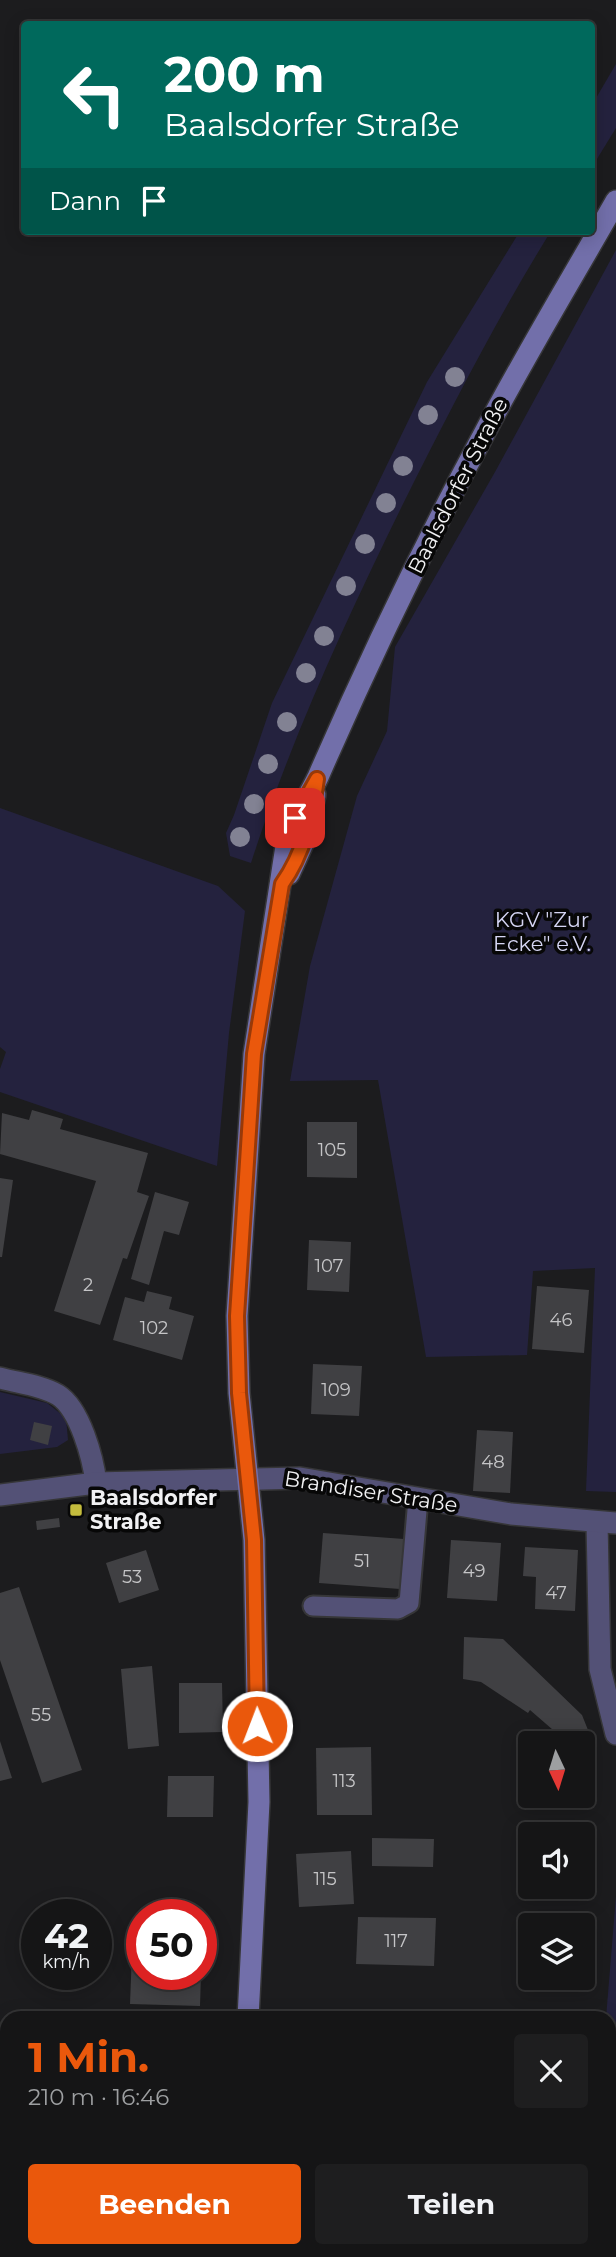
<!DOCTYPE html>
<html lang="de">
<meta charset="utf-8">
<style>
body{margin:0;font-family:Montserrat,sans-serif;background:#1e1e1f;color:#f1f3f6;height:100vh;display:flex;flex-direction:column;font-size:26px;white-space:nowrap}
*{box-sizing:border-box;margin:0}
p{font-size:23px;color:#9d9fa1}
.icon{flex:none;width:38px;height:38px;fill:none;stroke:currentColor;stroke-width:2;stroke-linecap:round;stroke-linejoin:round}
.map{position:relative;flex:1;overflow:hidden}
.panel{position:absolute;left:0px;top:2011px;width:616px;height:247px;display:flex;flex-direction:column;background:#151516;border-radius:21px 21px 0 0;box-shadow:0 4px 18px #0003,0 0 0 2px #343435}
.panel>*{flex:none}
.guide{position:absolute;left:21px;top:21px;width:574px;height:214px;border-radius:7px;box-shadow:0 4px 18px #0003,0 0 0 2px #343435;background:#00695c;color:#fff;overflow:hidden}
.needle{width:46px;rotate:176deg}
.buttons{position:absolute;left:518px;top:1731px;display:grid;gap:14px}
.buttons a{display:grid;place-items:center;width:77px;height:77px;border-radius:7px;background:#151516;box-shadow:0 4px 18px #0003,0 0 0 2px #343435;font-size:35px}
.speed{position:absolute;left:21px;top:1899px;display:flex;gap:14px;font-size:35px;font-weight:700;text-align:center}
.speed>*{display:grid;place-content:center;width:91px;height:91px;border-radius:50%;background:#151516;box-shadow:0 4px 18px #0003,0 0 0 2px #343435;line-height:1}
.speed small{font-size:18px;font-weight:400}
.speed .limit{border:10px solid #d22;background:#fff;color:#111}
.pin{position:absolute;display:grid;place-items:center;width:60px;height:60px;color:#fff;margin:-30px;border-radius:14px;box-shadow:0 4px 10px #0006}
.me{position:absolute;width:77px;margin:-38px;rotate:359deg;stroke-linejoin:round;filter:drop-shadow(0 0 5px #0008)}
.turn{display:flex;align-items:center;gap:24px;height:147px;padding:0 28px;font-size:32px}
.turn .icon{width:91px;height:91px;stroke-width:2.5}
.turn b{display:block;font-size:49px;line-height:60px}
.then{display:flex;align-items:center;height:66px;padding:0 28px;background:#0003;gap:14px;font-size:26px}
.round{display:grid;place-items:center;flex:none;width:74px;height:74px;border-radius:7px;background:#1e1e1f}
.summary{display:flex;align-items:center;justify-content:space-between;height:119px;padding:0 28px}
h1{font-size:42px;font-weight:700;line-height:52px;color:#ea580c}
.primary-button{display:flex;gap:14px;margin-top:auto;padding:14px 28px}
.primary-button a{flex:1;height:80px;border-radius:7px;background:#ea580c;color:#fff;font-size:28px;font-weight:700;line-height:80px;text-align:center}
.primary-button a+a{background:#1e1e1f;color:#f1f3f6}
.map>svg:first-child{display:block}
.green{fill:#24223e}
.building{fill:#404043}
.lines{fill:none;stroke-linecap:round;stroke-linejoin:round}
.service-casing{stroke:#363638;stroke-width:23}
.minor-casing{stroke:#363638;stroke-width:24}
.tertiary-casing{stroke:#363638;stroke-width:24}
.secondary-casing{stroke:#363638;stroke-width:24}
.service{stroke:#535176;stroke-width:19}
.minor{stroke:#535176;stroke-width:21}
.tertiary{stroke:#535176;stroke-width:21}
.secondary{stroke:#726faa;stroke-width:21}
.tree{fill:#828293}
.route-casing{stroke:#983908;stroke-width:18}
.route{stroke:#ea580c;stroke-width:12}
.poi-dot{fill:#c4bc3d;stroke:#070707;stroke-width:2.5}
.labels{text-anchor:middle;stroke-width:7;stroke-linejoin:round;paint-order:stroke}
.number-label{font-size:18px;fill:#c5c5c7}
.street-label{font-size:21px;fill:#f1f1f3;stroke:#070707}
.park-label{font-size:21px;fill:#d5d5f3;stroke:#070707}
.poi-label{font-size:21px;font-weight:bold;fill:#f1f1f3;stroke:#070707;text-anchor:start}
</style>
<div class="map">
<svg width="616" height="2257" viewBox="0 0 616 2257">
<rect width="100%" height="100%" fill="#1c1c1e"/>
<g class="green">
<path d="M616,64V128L592,167V105Z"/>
<path d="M520,231H551C496,320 449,412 402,506C345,622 291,739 251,863L230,856L226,833L234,815L272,703L427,382Z"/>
<path d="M616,250V1492L586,1491L595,1268L533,1271L527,1355L426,1357L378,1080L290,1081L310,966L357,796L387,731L395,647L495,472Z"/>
<path d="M0,808L218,886L245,911L229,1033L217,1166L0,1092V1069L6,1052L0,1047Z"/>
<path d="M0,1392L47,1403L66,1418L68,1440L57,1447L0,1454Z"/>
<path d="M616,1896V2257H587V2251L609,2250V2018H606Z"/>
</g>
<g class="building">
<path d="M32,1110L63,1119L60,1129L148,1153L137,1192L149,1196L127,1259L123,1258L100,1325L54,1311L96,1181L0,1154L2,1113L29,1120Z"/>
<path d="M307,1122H357V1178L307,1177Z"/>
<path d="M0,1178L13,1180L2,1257H0Z"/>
<path d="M155,1192L189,1202L179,1235L164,1231L149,1285L131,1279Z"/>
<path d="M309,1240L351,1242L349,1292L307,1290Z"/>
<path d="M537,1286L589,1290L584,1353L532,1349Z"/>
<path d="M147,1291L172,1297L169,1309L194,1316L182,1360L113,1340L125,1297L144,1302Z"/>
<path d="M313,1364L362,1366L359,1416L311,1414Z"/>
<path d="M34,1422L52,1426L48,1445L30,1440Z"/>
<path d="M477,1430L513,1432L510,1493L473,1491Z"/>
<path d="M59,1518L60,1527L37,1530L36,1521Z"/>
<path d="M323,1533L404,1539L400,1589L319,1583Z"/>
<path d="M451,1540L501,1543L497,1601L447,1598Z"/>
<path d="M525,1547L578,1550L575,1611L535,1609L536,1577L523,1576Z"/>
<path d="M146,1550L159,1590L119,1603L106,1563Z"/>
<path d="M19,1587L82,1770L42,1783L0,1660V1593Z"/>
<path d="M464,1637L503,1639L582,1715L588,1730L585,1738L579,1743H568L530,1710L528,1713L481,1682L463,1679Z"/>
<path d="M152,1666L159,1746L128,1749L121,1669Z"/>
<path d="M179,1683H222L223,1732L179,1733Z"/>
<path d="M0,1741L12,1778L0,1781Z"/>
<path d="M371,1747L372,1815H317L316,1748Z"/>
<path d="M168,1776H214L213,1817H167Z"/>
<path d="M372,1838L434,1839L433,1867L372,1866Z"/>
<path d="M351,1851L354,1904L299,1907L296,1854Z"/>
<path d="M358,1917L436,1918L434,1966L356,1964Z"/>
<path d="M132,1952H142V1974H201L200,2006L130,2004Z"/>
<rect x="450" y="2250" width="46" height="7"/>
</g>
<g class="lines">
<defs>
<path id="service" d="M313,1606L398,1609L409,1603L418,1499"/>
<g id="minor">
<path d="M0,1378C18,1383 41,1385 58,1395C80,1409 93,1458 96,1483"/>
<path d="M597,1522L600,1669L616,1734"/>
</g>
<path id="tertiary" d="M0,1495L96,1483L300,1478L511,1514L616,1523"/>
<g id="secondary">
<path d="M289,874L305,839L315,795"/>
<path d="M248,2018L259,1802L254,1540L239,1393L237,1316L254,1054L288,833C297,814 309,796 318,777C369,660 424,545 485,432C526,354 572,278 616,201"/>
<path d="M238,2257V2250"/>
</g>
</defs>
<use href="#service" class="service-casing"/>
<use href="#minor" class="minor-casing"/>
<use href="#tertiary" class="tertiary-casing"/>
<use href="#secondary" class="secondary-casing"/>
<use href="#service" class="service"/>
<use href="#minor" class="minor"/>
<use href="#tertiary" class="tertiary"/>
<use href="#secondary" class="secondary"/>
</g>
<g class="tree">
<circle cx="455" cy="377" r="10"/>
<circle cx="428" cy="415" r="10"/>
<circle cx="403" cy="466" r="10"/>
<circle cx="386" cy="503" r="10"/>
<circle cx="365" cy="544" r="10"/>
<circle cx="346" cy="586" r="10"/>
<circle cx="324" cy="636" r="10"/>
<circle cx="306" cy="673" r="10"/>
<circle cx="287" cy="722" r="10"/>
<circle cx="268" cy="764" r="10"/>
<circle cx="254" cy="804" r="10"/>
<circle cx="240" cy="837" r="10"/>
</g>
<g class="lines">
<defs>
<path id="route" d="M257,1726L254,1540L239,1393L237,1316L254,1054L282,884C304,853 312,817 317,779L295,818"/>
</defs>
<use href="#route" class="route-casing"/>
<use href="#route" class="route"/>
</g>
<rect class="poi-dot" x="69" y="1503" width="14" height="14" rx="3.5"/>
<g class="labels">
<g class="number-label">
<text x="332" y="1156">105</text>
<text x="329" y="1272">107</text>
<text x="88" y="1291">2</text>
<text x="561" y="1326">46</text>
<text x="154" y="1334">102</text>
<text x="336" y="1396">109</text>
<text x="493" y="1468">48</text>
<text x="362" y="1567">51</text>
<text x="474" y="1577">49</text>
<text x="132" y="1583">53</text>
<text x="556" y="1599">47</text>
<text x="41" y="1721">55</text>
<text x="344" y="1787">113</text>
<text x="325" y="1885">115</text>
<text x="396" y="1947">117</text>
</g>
<g class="street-label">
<text transform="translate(458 486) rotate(-63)" y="7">Baalsdorfer Straße</text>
<text transform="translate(371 1492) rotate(9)" y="7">Brandiser Straße</text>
</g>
<g class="park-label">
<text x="542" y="927">KGV "Zur<tspan x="542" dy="24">Ecke" e.V.</tspan></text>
</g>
<g class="poi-label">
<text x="90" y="1505">Baalsdorfer<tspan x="90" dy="24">Straße</tspan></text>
</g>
</g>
</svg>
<div class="buttons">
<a><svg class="needle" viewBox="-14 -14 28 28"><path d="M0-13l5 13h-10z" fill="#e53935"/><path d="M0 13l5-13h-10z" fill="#9d9fa1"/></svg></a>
<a><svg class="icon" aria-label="sound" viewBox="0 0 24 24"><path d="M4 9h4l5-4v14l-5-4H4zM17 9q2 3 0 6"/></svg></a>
<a><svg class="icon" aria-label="layers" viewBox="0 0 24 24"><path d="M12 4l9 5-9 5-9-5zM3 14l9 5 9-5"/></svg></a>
</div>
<div class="speed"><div>42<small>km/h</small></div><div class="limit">50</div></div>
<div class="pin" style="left:295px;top:818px;background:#d93025"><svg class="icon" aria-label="arrive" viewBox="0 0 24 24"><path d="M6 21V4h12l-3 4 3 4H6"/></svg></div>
<svg class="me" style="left:257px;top:1726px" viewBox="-20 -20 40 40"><circle r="17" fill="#ea580c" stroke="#fff" stroke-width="3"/><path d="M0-11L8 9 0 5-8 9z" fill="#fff"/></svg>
<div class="guide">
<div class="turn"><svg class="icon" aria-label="left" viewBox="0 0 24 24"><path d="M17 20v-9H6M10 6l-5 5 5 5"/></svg><div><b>200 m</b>Baalsdorfer Straße</div></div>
<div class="then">Dann<svg class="icon" aria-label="arrive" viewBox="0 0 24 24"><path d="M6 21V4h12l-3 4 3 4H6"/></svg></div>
</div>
<section class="panel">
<div class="summary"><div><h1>1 Min.</h1><p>210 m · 16:46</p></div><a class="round"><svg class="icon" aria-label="close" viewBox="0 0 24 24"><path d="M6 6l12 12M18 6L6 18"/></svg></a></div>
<div class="primary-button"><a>Beenden</a><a>Teilen</a></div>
</section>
</div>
